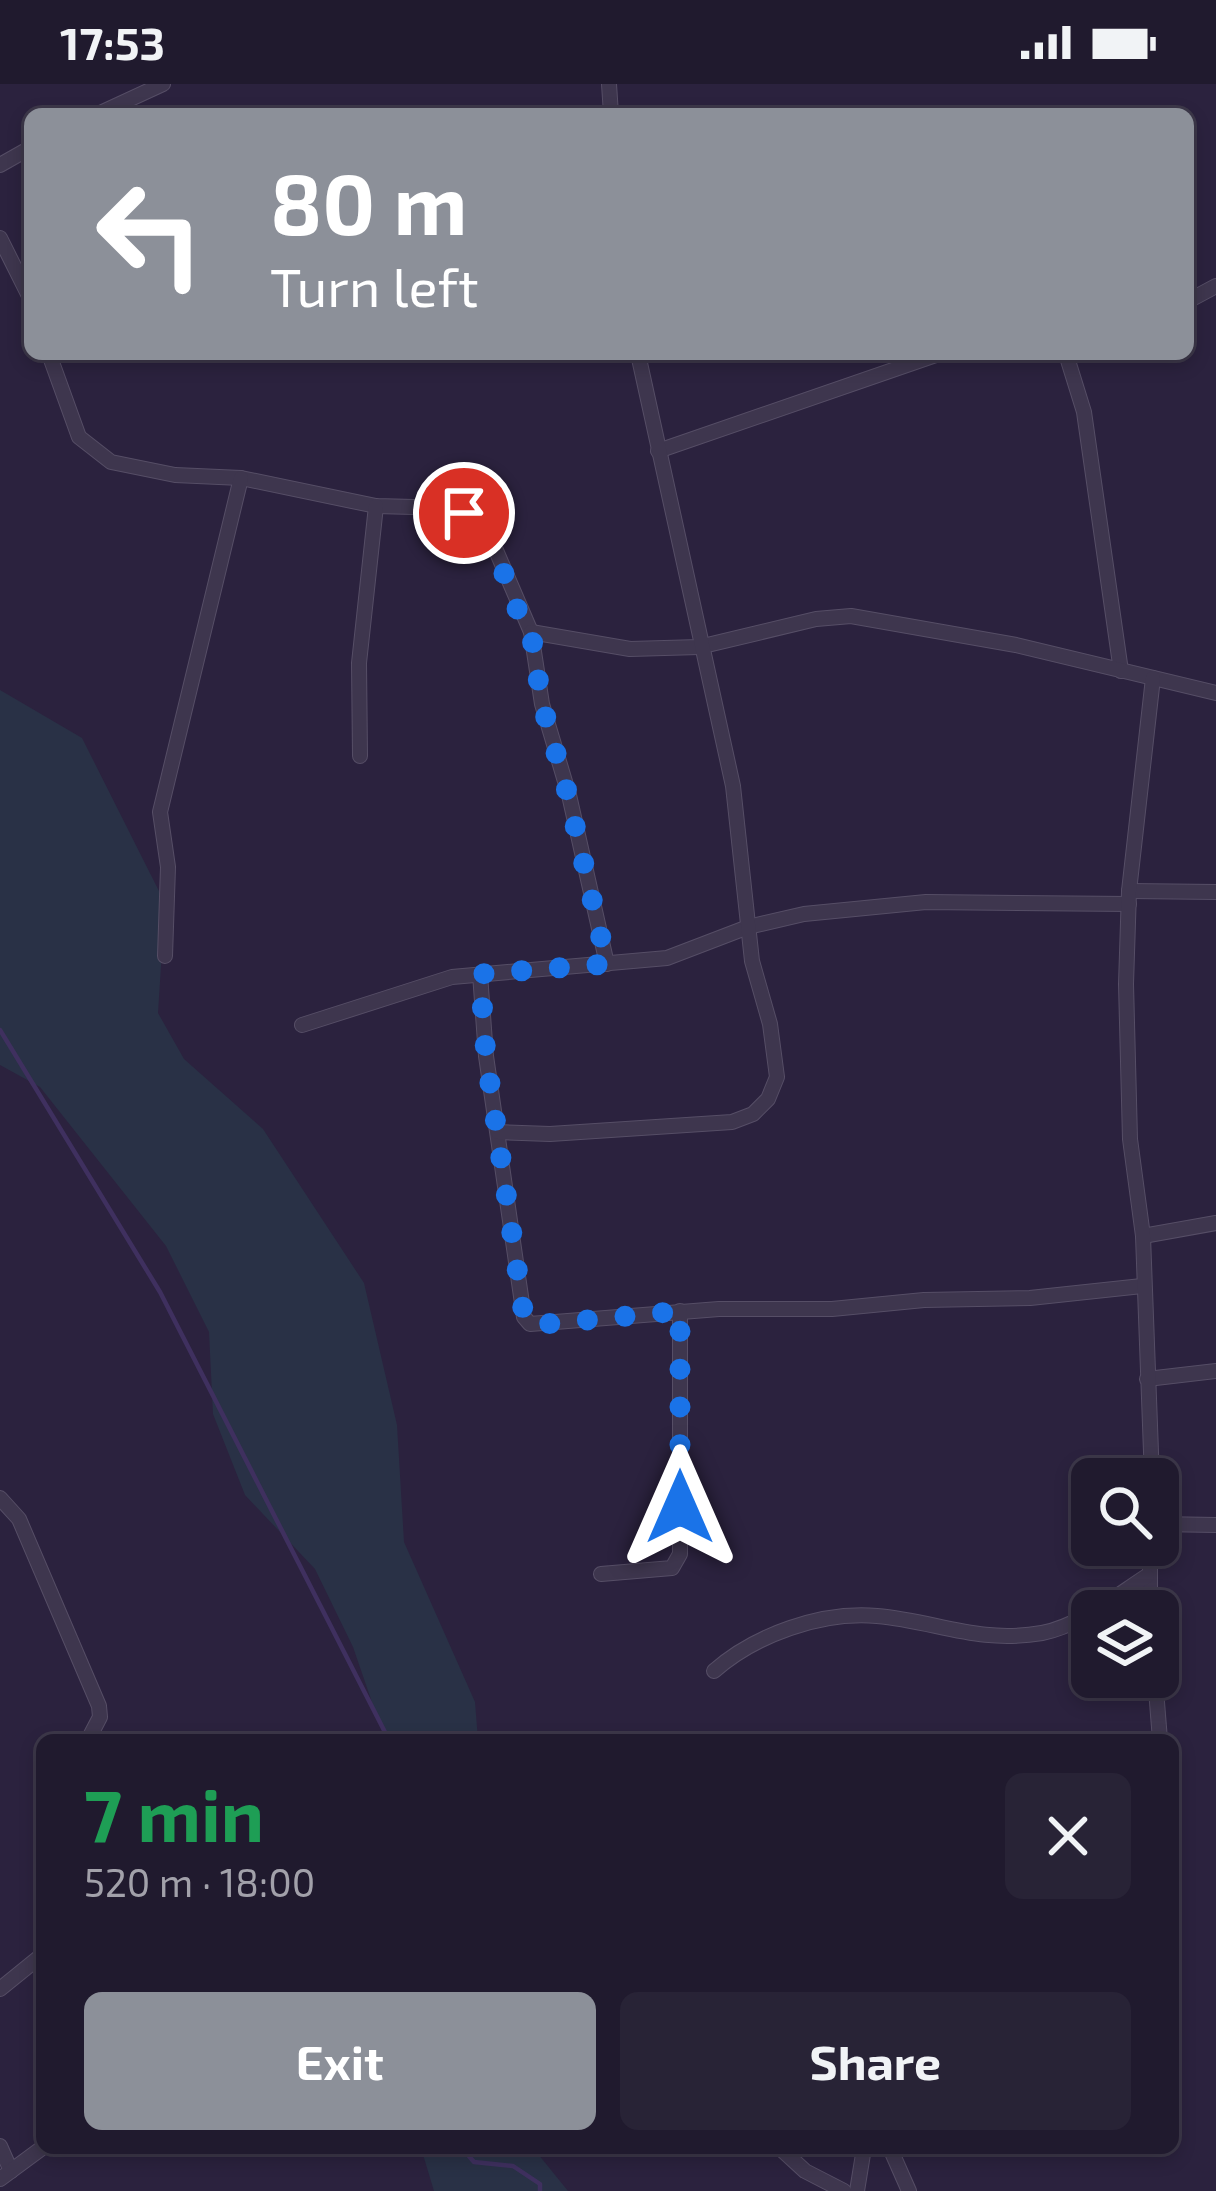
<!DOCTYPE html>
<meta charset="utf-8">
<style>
body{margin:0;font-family:"Exo 2",sans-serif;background:#282336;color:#f1f3f6;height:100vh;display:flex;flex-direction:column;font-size:45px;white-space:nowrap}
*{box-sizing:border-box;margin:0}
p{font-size:39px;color:#a2a1aa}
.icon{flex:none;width:66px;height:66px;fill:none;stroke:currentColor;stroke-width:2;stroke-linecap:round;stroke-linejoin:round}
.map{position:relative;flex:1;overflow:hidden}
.drawer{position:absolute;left:36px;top:1650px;width:1143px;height:420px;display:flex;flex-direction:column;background:#201a2e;border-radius:18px;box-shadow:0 6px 18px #0003,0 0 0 3px #3d384a}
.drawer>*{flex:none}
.hud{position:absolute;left:24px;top:24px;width:1170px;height:252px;border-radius:18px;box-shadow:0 6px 18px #0003,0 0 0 3px #3d384a;background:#8c9099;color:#fff;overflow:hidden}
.controls{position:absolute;left:1071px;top:1374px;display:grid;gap:24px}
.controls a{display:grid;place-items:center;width:108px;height:108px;border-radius:18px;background:#201a2e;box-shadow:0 6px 18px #0003,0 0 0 3px #3d384a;font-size:60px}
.pin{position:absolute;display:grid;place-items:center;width:102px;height:102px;color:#fff;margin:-51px;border:6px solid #fff;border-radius:50%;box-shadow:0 3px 12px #0007}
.me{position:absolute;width:132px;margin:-66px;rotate:0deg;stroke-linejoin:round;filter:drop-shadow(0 0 9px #0008)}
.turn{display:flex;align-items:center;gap:42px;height:252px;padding:0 48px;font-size:54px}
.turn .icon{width:156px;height:156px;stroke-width:2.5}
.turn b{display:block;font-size:84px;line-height:102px}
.round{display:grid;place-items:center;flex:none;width:126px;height:126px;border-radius:18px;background:#282336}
.head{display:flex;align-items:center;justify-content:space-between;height:204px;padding:0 48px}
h1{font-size:72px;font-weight:700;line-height:90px;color:#1e9e55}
.button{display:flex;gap:24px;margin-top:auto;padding:24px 48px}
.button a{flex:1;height:138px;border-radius:18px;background:#8c9099;color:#fff;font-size:48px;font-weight:700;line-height:138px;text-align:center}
.button a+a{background:#282336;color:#f1f3f6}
.status{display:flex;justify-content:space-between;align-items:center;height:84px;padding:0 60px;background:#201a2e;direction:ltr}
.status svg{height:33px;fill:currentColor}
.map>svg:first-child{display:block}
.green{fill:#293146}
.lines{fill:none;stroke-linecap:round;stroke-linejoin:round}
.stream{stroke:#3f305f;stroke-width:4.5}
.street-casing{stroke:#564e66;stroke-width:16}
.street{stroke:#3e364e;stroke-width:14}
.route{stroke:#1a73e8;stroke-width:21;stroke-dasharray:0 37.8}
</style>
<div class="status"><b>17:53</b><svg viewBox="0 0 49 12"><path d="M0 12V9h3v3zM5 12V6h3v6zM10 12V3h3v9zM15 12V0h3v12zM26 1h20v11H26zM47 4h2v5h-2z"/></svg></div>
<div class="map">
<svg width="1216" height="2107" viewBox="0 0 1216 2107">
<rect width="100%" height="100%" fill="#2b223e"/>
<g class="green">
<path d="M0,606L82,654L165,819L158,929L184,975L263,1045L364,1199L397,1341L404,1458L475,1618L478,1656H385L353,1563L315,1485L245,1411L213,1330L209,1248L166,1162L40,1003L0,981Z"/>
<path d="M421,2064H518L538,2070L568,2107H434Z"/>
</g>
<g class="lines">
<g class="stream">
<path d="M0,946L160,1208L389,1656"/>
<path d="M462,2064L474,2078L513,2082L540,2100V2107"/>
</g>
<defs>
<g id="street">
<path d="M609,0L611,30"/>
<path d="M98,30L163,0"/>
<path d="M0,81L30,64"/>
<path d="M0,154L30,214"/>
<path d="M1188,217L1216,202"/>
<path d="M49,270L79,353L111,378L175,391L241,394L376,422L451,424L475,433L492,457L531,548L542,620L569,711L607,880"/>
<path d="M1066,270L1084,328L1121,587"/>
<path d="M658,367L939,270"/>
<path d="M531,548L630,565L699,563L816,535L851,532L1016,561L1216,609"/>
<path d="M360,672L359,579L376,422"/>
<path d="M1129,807L1216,808"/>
<path d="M165,872L168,783L160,728L241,394"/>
<path d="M480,890L486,972L524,1233L530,1240L719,1225H832L924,1216L1030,1214L1142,1202"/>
<path d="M302,941L452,893L667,874L748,843L804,830L926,818L1129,820"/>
<path d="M498,1048L550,1050L732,1038L753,1030L768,1015L777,993L770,940L752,877L733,702L638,270"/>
<path d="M1143,1152L1216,1139"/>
<path d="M1147,1295L1216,1287"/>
<path d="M1152,1395L1143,1152L1130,1055L1126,900L1129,807L1153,594"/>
<path d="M0,1414L19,1435L99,1622L100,1633L88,1656"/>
<path d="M1158,1440L1216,1441"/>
<path d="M1150,1461V1527"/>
<path d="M601,1490L672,1484L680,1470V1227"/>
<path d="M714,1587C755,1551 821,1527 877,1532C936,1537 977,1560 1042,1549C1079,1542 1116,1512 1147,1492"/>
<path d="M1155,1593L1160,1656"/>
<path d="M0,1905L42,1871"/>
<path d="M0,2062L11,2087"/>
<path d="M780,2064L805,2087L844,2107"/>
<path d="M890,2064L909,2107"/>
<path d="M0,2095L42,2064"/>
<path d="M857,2107L864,2064"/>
</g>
</defs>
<use href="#street" class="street-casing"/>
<use href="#street" class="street"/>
</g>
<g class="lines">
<path class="route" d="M464,429L476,434L492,457L519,530L531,548L542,620L568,711L607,880L480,890L486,972L524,1232L535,1241L680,1227V1423"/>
</g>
</svg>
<div class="controls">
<a><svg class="icon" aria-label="search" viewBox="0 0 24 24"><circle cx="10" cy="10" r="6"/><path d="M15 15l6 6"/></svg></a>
<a><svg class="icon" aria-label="layers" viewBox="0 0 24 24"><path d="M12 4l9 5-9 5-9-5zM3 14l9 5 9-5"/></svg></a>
</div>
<div class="pin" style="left:464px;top:429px;background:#d93025"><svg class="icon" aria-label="arrive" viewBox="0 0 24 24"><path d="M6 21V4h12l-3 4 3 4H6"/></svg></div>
<svg class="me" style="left:680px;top:1423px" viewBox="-20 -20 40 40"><path d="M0-17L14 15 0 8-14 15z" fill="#1a73e8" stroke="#fff" stroke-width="4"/></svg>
<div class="hud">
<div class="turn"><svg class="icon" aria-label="left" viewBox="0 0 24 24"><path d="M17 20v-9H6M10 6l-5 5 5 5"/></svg><div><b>80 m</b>Turn left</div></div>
</div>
<section class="drawer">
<div class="head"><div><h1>7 min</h1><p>520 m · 18:00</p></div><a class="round"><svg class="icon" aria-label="close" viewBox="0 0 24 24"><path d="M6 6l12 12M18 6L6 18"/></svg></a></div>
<div class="button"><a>Exit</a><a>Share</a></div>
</section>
</div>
